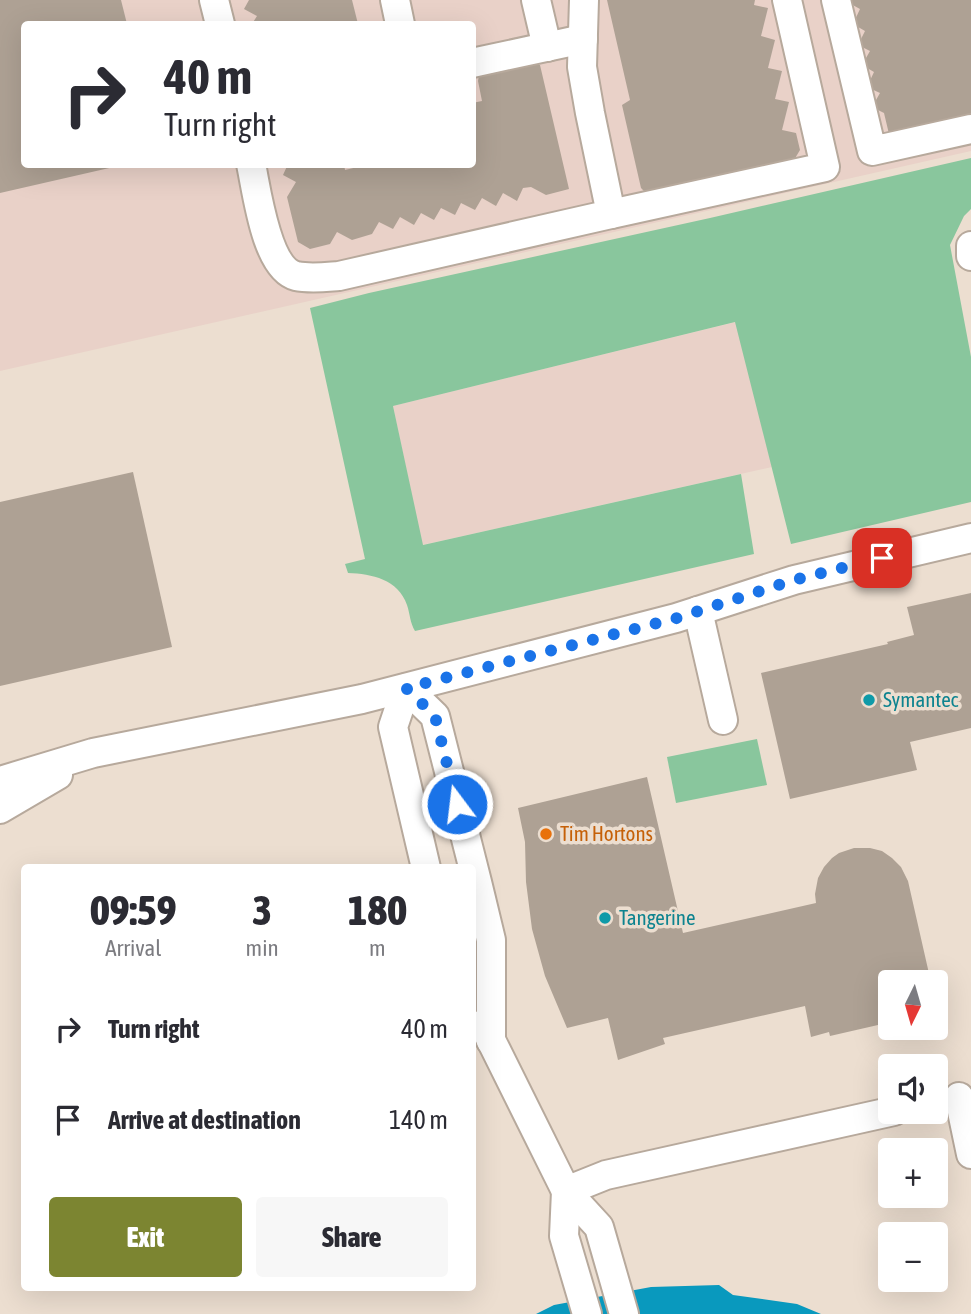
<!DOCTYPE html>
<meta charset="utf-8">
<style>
body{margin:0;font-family:"Asap Condensed",sans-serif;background:#f7f7f7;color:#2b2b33;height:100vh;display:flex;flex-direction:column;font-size:26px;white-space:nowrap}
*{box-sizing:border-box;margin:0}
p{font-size:23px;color:#7c7c81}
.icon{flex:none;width:38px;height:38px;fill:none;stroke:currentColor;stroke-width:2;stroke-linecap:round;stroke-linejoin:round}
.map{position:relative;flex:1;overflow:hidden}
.side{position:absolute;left:21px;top:864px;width:455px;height:427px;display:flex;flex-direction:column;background:#fff;border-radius:7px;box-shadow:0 7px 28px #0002}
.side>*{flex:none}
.hud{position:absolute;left:21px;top:21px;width:455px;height:147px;border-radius:7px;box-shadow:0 7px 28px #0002;background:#fff;color:#2b2b33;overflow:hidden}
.needle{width:46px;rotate:185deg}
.fabs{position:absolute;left:878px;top:970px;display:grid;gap:14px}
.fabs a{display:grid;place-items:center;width:70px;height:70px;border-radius:7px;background:#fff;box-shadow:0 7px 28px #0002;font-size:35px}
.pin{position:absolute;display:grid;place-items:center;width:60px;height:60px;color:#fff;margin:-30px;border-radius:14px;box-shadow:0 4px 10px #0006}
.me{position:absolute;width:77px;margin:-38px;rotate:345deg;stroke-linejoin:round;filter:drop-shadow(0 0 5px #0008)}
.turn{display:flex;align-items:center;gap:24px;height:147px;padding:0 28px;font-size:32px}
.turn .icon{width:91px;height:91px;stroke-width:2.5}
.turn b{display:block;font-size:49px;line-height:60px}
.eta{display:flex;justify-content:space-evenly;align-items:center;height:119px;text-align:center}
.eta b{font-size:42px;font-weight:800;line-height:49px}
.primary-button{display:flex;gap:14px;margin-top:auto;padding:14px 28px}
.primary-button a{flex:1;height:80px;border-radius:7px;background:#7c8531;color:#fff;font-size:28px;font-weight:800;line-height:80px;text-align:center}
.primary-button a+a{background:#f7f7f7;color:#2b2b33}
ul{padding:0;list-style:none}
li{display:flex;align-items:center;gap:21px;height:91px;padding:0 28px}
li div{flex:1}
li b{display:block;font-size:26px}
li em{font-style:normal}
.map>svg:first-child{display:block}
.industrial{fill:#e9d1c8;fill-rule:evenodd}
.green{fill:#89c69d}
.water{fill:#0999be}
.building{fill:#aea194}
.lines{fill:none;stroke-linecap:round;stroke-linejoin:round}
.minor-casing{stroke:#b7a99c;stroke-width:32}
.minor{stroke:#fff;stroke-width:28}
.route{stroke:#1a73e8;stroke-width:12;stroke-dasharray:0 21.6}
.culture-dot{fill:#0f9aa8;stroke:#ecded0;stroke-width:2.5}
.food-dot{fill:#e8710a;stroke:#ecded0;stroke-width:2.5}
.labels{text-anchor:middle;stroke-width:7;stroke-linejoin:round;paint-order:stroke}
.culture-label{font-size:21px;fill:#0d838f;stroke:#ecded0;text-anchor:start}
.food-label{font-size:21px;fill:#c56008;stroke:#ecded0;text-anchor:start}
</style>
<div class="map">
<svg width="971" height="1314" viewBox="0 0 971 1314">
<rect width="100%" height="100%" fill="#ecded0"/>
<g class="industrial">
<path d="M0,0H971V151L0,371ZM24,24H472V164H24Z"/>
<path d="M736,322L772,467L422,545L393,406Z"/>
</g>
<g class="green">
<path d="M971,158V209L964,216L950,245L971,357V502L791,544L735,322L393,406L423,545L741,474L754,554L415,631C410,623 410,614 407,605C398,579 372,574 348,573L345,564L365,559L310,308L369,293L710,218Z"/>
<path d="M757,739L767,785L676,803L667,757Z"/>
</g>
<path class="water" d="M719,1285L733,1295L797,1304L821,1314H536L554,1305L651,1287Z"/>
<g class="building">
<path d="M0,0H121L127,24H24V164L118,166L0,193Z"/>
<path d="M249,0H352L358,24H252L257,16L244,9Z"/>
<path d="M607,0H755L754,5L768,8L761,36L775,40L768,68L782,71L775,99L789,102L782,130L796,133L800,150L794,160L647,194L641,188L622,105L630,100Z"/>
<path d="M850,0H971V115L889,134L884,113L872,107L880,93L867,87L874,72L862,65L870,51L858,45L865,31L853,24L860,9L849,3Z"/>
<path d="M531,63L540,65L569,189L546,195L531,187L523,188L517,201L503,193L496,206L482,198L475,210L461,203L455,215L441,208L434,220L421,213L414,225L400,217L393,229L379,222L372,234L352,240L337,232L330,244L310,249L298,242L287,197L296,182L283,175L288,164H344L345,170L370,164H472V103L482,101L478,81L479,75Z"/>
<path d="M133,472L172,647L0,686V502Z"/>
<path d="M971,593V728L910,742L917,770L790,799L761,673L888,644L887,642L914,635L907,607Z"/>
<path d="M647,777L683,933L816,903L815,894L818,878L824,867L832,858L839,853L854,848H870L882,851L892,858L901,867L908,881L930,978L913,982H891V1022L830,1036L829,1032L811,1037L805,1006L663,1038L665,1044L618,1060L608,1018L567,1028L545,976L532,929L526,882L525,842L518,808Z"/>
</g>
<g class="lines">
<defs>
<g id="minor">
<path d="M214,0L220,24"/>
<path d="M395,0L400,24"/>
<path d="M536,0L547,47"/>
<path d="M836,0L872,151L971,129"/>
<path d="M472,63L583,39"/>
<path d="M251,164C257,192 266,268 296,276C310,279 325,277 339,276L611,214L590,113L582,67L584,0"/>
<path d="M611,214L825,167L787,0"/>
<path d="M971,246V256"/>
<path d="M698,611L723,720"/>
<path d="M0,781L93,753L362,699L676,618L794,580L971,538"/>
<path d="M0,809L58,775"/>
<path d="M426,868L393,727L406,688L435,716L477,882L491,940V1041"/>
<path d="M483,1024L566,1191L599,1227L624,1314"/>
<path d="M959,1097L971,1154"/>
<path d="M566,1191L606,1175L894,1111"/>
<path d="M566,1191L564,1236L587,1314"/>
</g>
</defs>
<use href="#minor" class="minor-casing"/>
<use href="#minor" class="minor"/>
</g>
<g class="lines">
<path class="route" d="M457,804L435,716L406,688L677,618L794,580L882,558"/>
</g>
<g class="culture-dot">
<circle cx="869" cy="700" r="7"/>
<circle cx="605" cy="918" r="7"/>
</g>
<circle class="food-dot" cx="546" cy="834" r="7"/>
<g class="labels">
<g class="culture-label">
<text x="883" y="707">Symantec</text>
<text x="619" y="925">Tangerine</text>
</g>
<g class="food-label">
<text x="560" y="841">Tim Hortons</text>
</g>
</g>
</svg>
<div class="fabs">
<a><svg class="needle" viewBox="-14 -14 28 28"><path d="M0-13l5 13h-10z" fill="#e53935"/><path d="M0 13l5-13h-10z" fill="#7c7c81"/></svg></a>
<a><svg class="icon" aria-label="sound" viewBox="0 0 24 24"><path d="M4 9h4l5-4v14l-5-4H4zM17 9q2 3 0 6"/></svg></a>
<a>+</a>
<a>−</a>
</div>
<div class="pin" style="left:882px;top:558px;background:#d93025"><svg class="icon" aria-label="arrive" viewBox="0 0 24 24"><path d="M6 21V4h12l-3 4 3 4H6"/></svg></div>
<svg class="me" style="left:457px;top:804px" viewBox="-20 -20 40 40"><circle r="17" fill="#1a73e8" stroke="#fff" stroke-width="3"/><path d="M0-11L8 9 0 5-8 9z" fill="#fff"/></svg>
<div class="hud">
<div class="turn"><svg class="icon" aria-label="right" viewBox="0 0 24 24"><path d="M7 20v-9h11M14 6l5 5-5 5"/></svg><div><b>40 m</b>Turn right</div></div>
</div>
<section class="side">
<div class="eta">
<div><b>09:59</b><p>Arrival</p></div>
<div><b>3</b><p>min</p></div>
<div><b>180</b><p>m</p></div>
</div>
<ul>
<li><svg class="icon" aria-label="right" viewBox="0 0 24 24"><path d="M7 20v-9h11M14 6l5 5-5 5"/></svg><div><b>Turn right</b></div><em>40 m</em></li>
<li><svg class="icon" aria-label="arrive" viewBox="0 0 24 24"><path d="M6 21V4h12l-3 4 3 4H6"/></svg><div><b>Arrive at destination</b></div><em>140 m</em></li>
</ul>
<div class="primary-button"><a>Exit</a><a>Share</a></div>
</section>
</div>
